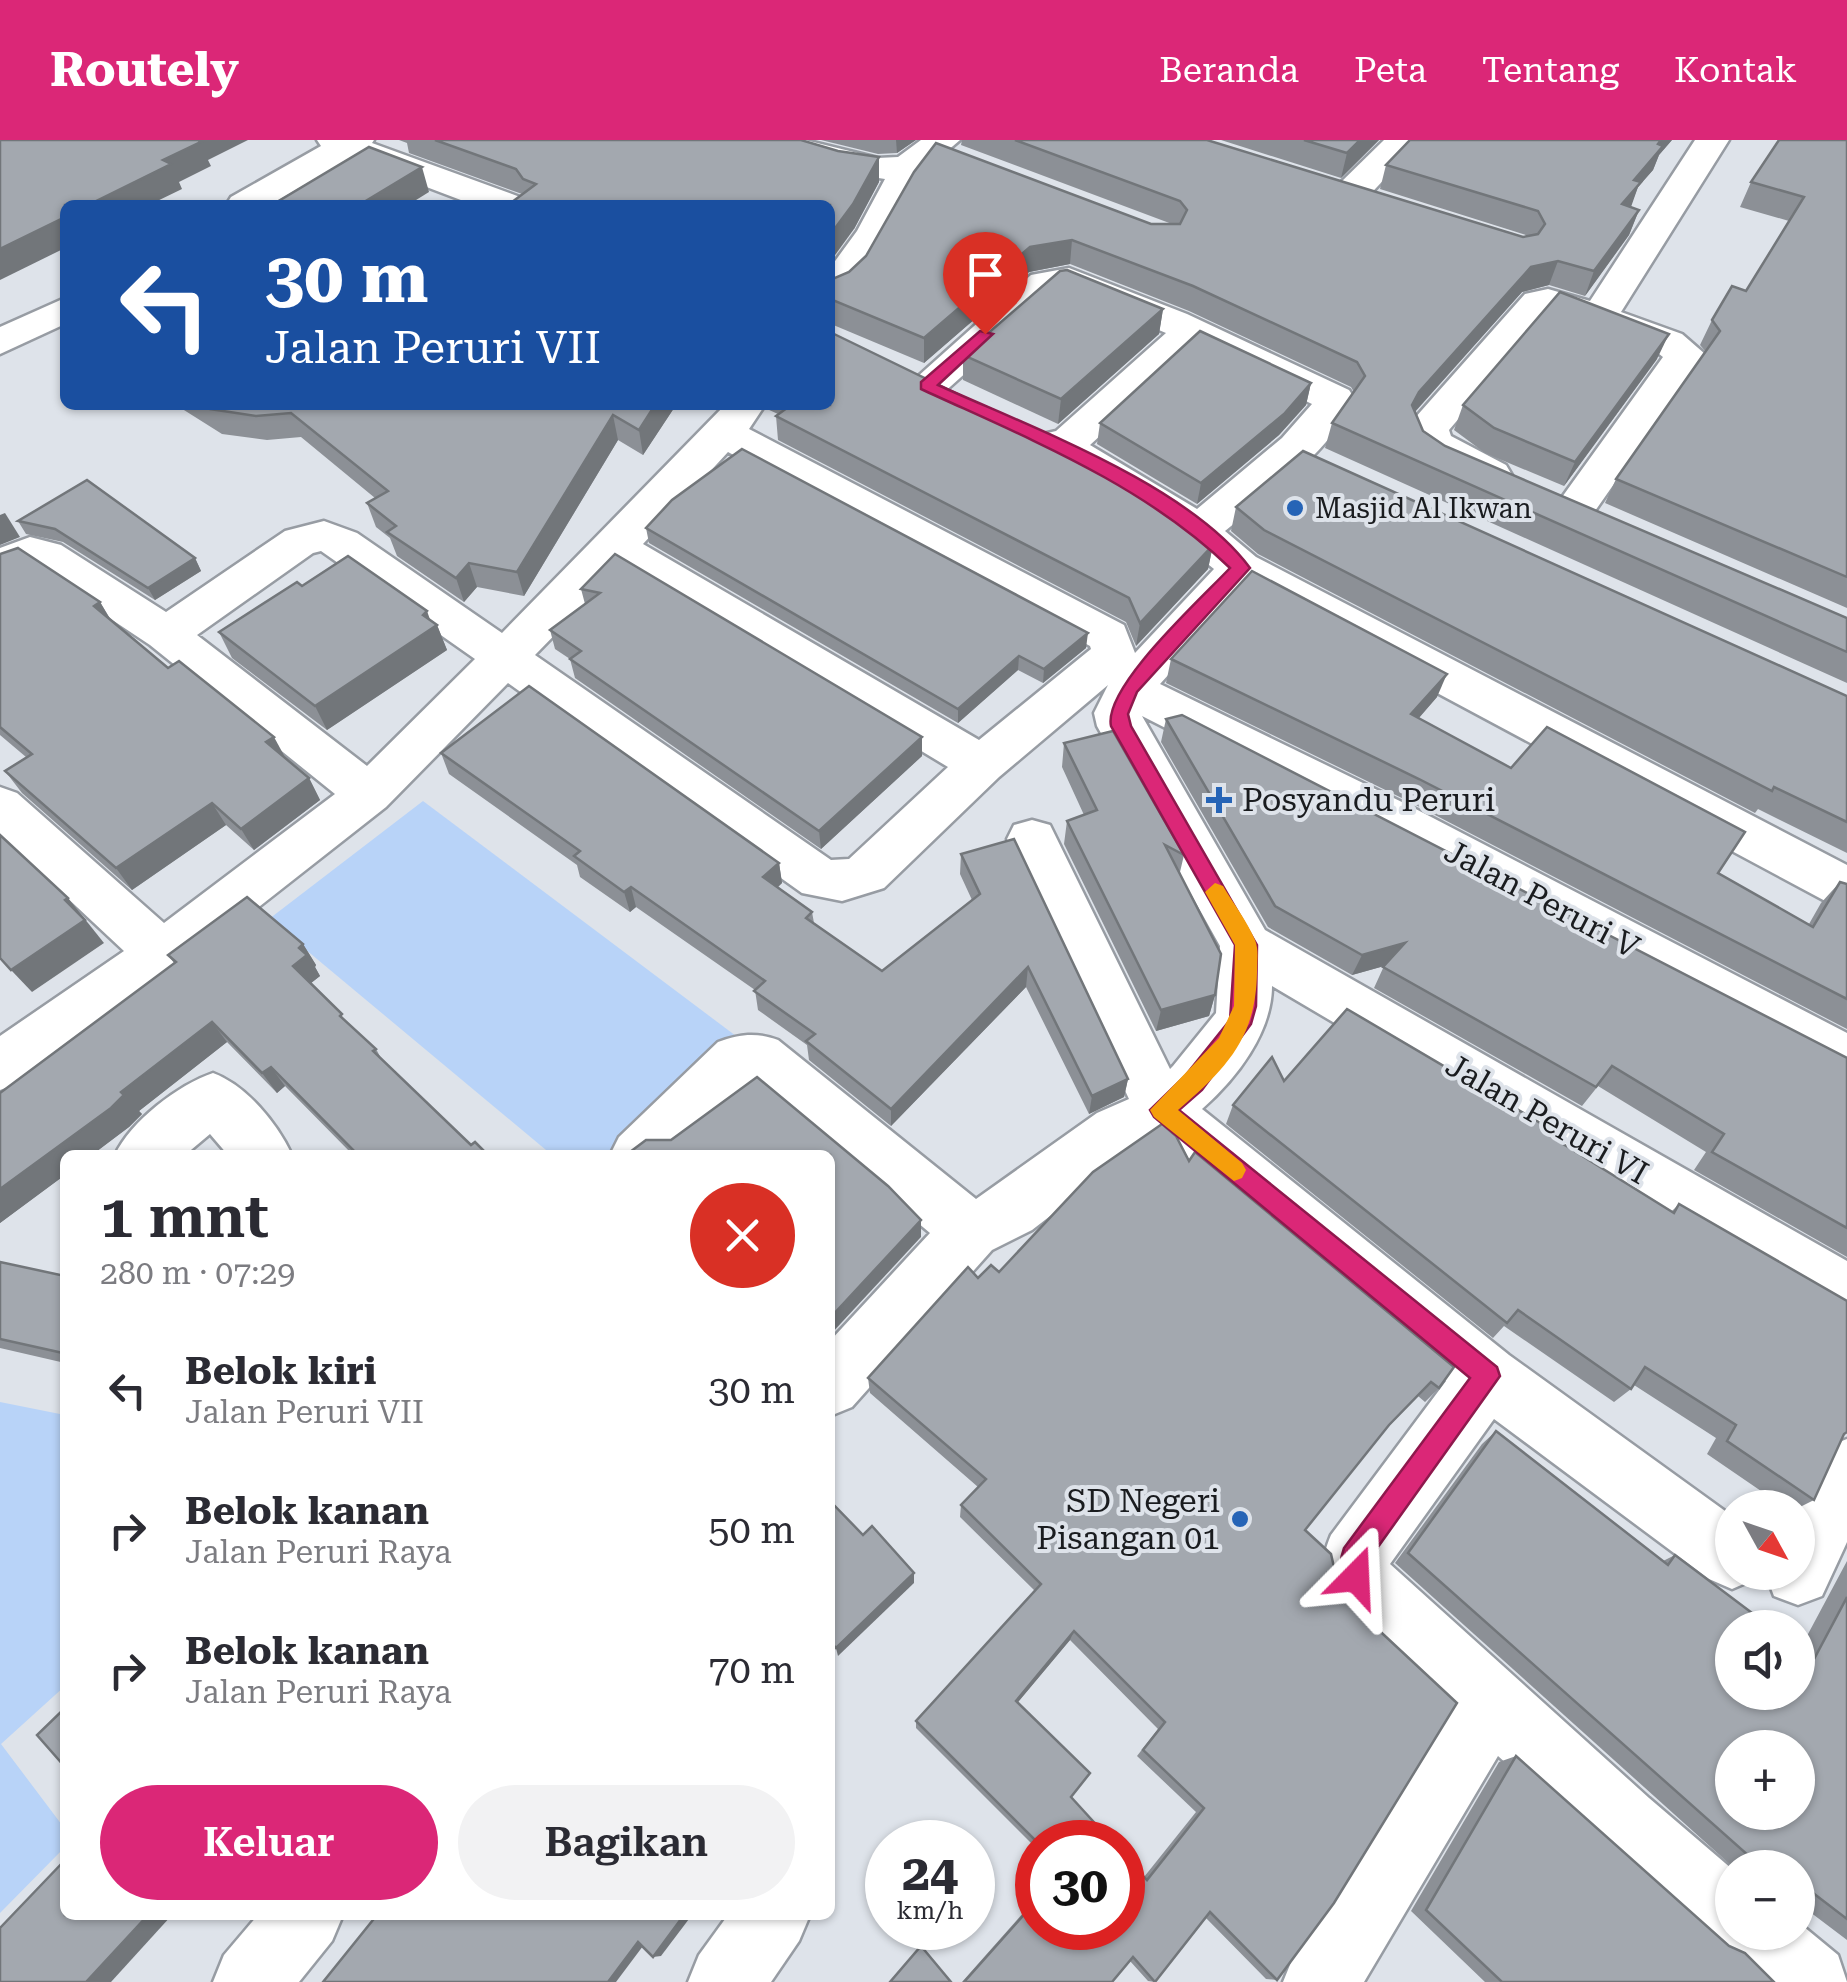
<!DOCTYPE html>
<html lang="id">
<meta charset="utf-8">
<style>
body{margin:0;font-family:"Roboto Serif",serif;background:#f2f2f3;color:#2b2b33;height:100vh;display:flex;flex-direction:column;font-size:38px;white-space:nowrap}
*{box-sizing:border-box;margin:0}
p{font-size:32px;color:#7c7c81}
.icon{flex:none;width:55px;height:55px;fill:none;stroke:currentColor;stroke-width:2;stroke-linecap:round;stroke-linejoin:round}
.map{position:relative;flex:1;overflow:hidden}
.panel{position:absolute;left:60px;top:1010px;width:775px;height:770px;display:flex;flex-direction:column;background:#fff;border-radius:15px;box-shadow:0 2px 8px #0004}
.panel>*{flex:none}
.hud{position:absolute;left:60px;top:60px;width:775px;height:210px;border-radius:15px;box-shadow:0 2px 8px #0004;background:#1a4fa0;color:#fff;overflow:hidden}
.needle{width:65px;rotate:130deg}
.tools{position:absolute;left:1715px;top:1350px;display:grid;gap:20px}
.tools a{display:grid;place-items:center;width:100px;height:100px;border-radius:50%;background:#fff;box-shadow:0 2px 8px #0004;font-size:50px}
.speed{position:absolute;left:865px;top:1680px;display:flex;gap:20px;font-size:50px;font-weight:700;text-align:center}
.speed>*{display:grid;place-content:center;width:130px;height:130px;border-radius:50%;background:#fff;box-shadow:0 2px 8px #0004;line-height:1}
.speed small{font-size:25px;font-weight:400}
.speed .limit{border:15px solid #d22;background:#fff;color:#111}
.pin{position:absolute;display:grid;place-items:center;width:85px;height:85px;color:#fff;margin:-102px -42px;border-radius:50% 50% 50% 0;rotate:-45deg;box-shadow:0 0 10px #0007}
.pin .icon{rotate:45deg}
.me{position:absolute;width:110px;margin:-55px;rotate:21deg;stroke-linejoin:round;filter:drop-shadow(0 0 8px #0008)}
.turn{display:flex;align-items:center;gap:35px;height:210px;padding:0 40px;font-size:45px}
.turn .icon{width:130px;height:130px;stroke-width:2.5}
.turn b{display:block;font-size:70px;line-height:85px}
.round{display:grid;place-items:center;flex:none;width:105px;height:105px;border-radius:52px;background:#f2f2f3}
.overview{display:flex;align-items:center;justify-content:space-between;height:170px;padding:0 40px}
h1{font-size:60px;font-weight:600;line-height:75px}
.action{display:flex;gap:20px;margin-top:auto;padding:20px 40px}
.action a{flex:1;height:115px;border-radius:60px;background:#db2777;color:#fff;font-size:40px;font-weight:600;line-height:115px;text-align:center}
.action a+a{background:#f2f2f3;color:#2b2b33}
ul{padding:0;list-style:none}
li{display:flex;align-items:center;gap:30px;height:140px;padding:0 40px}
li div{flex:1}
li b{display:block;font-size:38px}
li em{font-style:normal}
header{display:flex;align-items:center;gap:60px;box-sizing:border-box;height:140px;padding:0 50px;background:#db2777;color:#fff}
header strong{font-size:48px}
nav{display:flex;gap:55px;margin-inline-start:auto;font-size:35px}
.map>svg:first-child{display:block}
.green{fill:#b8d3f8}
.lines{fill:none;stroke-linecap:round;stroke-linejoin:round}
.minor-casing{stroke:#979ca3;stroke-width:5}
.minor{fill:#fff;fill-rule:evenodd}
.wall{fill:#8c9096}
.shaded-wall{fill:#72767a}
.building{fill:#a3a8af;stroke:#72767a;stroke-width:2.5;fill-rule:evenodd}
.route{fill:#db2777;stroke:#8e194d;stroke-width:2.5}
.slow{fill:#f59e0b}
.poi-dot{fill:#2664b6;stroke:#dee3ea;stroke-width:4}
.labels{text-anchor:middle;stroke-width:8;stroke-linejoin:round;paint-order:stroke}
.far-poi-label{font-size:28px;fill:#1a1c1f;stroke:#dee3ea;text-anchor:start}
.poi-label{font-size:32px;fill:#1a1c1f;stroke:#dee3ea;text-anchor:start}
.street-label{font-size:32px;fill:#1a1c1f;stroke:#dee3ea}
</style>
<header>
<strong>Routely</strong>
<nav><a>Beranda</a><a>Peta</a><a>Tentang</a><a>Kontak</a></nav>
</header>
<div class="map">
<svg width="1847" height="1842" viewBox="0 0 1847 1842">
<rect width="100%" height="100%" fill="#dee3ea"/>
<g class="green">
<path d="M423,661L740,899L617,1015H552L269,779Z"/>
<path d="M0,1262L65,1275V1546L1,1604L65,1689V1707L0,1773Z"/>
</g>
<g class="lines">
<defs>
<g id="minor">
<path d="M317,0H374L372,3L520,57L525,65H474L350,18L270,65H226L231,57L321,6Z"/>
<path d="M753,0H805L878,18L898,17L921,0H960L925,30L893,91L856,145L843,159L830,162V128L857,91L885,39L840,32L758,7Z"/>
<path d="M1384,0H1421L1362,63L1349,66L1336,63L1331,55L1336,47Z"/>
<path d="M1695,0H1729L1621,172L1682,194L1705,214L1588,381L1573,385L1558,381L1552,371L1663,217L1654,210L1549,173L1449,290L1451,296L1506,325L1512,335L1506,345L1491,349L1476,345L1417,312L1408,288L1414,279L1525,154L1548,149L1590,161Z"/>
<path d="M1069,128L1187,174L1349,250L1355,259C1328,314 1272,352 1225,391L1256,417L1847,725V769L1829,763L1245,450L1160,544L1408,665L1847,893V944L1372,693L1142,576L1265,790L1847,1121V1181L1826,1173L1272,846C1272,893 1236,939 1202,969L1509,1215L1732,1376V1432H1758L1755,1439L1732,1449L1709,1439L1494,1279L1390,1424L1649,1658L1732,1729V1792H1798V1782L1838,1815L1847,1842H1753L1726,1818L1722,1810L1706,1803L1498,1616L1364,1842H1283L1294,1815L1447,1569L1331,1461C1321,1434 1320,1421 1331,1395L1446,1241L1157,999L1137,1009L1032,1090L992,1110L852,1267L830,1276V1201L930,1093L750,942L677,1015H610L619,997L718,902C740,894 756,892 778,900L976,1059L1097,973L1129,959L1007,699L1014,685L1032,680L1050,685L1170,929L1173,926L1216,873L1220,806L1097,586L1094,573L1108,545L999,637L884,748L842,761L802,753L508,543L386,667L181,828L19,943L0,950V896L124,811L0,695V647L17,653L164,783L335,654L150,505L34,428L0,440V408L30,397L61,405L166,472L285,391L324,381L357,393L502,493L725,265H765L749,289L1124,485L1135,513L1214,429L1138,368L1039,313L1033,304L1039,295L1056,291L1166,193L1065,151L1056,152L941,255L927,258L913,255L907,246L1031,135ZM1196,208L1312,264L1282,298L1197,369L1090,305ZM728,312L1090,506L1091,509L979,600L643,404ZM321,411L475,519L367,626L197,495L313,413ZM619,429L948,627L849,719L831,720L535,515Z"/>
<path d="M65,158V184L0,214V187Z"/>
<path d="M213,933C246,945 277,983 292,1015H228L210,994L185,1015H115C131,981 178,945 213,933Z"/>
<path d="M1847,1299V1402L1822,1456L1798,1465L1774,1456L1765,1432H1798L1795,1368L1824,1308Z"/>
<path d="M258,1775H343L332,1801L299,1842H213L224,1815Z"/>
<path d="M728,1775H810L799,1801L771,1842H688L699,1815Z"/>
</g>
</defs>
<use href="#minor" class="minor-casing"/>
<use href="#minor" class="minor"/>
</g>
<g class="wall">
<path d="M399,0H801L838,11L879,17V42L854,89L522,54L409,13L407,3Z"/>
<path d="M821,0H916L897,13L878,14Z"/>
<path d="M962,0H1207L1523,97L1529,96L1380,49L1386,25L1672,0L1659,15L1653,30L1638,47L1630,67L1639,70L1629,95L1585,156L1549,145L1522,152L1415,272L1423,291L1445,306L1847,478V543L1325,308L1332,283L1354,252L1351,247L1189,171L1070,124L1029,132L924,223L831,184H830V140L1151,84H1172L961,5Z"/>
<path d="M1221,0H1379L1341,38Z"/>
<path d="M1847,0V468L1605,363L1616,339L1706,212L1700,205L1712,180L1746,151L1789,81L1740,67L1751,42Z"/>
<path d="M1163,169L1159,194L1058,284L963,240V215Z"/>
<path d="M1657,219L1564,346L1485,313L1454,290L1463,265Z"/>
<path d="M1311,243L1306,265L1279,295L1197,364L1097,304L1100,283Z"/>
<path d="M176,265H676L643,315L618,300L524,456L477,447L464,462L397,416L390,398L376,387L367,363L375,358L301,297L267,300L222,294Z"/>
<path d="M767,265H830L1213,405L1208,429L1136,506L1126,482L778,300L776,276L778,274L767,269Z"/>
<path d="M1236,367L1847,556V713L1758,669L1755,673L1258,414L1231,391Z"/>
<path d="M18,381L195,418L201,431L155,460L63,402L26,394Z"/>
<path d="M646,388L1086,508L1043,543L1018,530L958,583L649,403Z"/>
<path d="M0,414L100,462L111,480L168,528L309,638L320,660L254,710L226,685L132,750L22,653L5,631L26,617L0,595Z"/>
<path d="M615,414L922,597V616L821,709L575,538L570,519L555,509L550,490L585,464L581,449Z"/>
<path d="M302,446L430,480L437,485L447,510L327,590L232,518L219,492Z"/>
<path d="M1171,519L1437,557L1419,578L1511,628L1718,733L1809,784L1821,763L1840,742L1847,744V889L1410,662L1166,543Z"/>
<path d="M1166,579L1847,918V1117L1694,1030L1706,1012L1598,946L1582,966L1374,848L1384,826L1352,835L1268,787L1161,602Z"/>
<path d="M1064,603L1184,715L1180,732L1215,855L1209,876L1156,891L1064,704L1067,681L1084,675L1062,627Z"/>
<path d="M441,613L779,723L782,743L778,747L812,772L814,783L882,831L972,760L960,734L961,714L1128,939L1124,957L1089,974L1026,847L891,986L809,920L807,905L758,870L755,850L636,767L630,772L580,737L577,725L449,634Z"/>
<path d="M303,804L316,825L315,827L320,836L311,843L349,884L376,909L382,920L471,1005L488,1015H353L285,946L277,953L227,902L139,971L142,974L129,987L0,1083V953L174,823L168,815Z"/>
<path d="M1284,941L1555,999L1671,1072L1679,1064L1841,1300L1814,1360L1798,1368H1786L1707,1314L1716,1298L1634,1245L1631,1249L1614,1262L1504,1186L1493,1198L1226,984L1233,965Z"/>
<path d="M1189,1021L1439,1248L1425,1262L1418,1256L1385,1290L1305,1390L1277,1840L1266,1839L1205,1777L1155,1842L1148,1841L1130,1821L1112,1842H962L1038,1756V1788L1144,1737L1196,1672L1137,1616L1158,1589L1070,1500L1018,1562L1071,1657L1038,1702V1710L916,1588V1581L1035,1451L960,1377L961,1365L978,1347L870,1253L868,1238L978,1138L999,1132Z"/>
<path d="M0,1122L65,1136V1223L0,1208Z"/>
<path d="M1496,1291L1663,1421L1675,1415L1800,1509L1847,1421V1800L1806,1769L1798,1728H1734L1395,1423L1482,1304Z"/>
<path d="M1516,1616L1729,1806L1774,1842H1485L1411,1771L1499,1622Z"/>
</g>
<g class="shaded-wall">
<path d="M195,0H248L208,20L211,26L179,42L182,49L149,65H88Z"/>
<path d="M896,0H916L897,13Z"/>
<path d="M1360,0H1379L1341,38L1347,13Z"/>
<path d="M1661,0H1672L1659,15L1653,30L1638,47L1631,67L1622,64L1634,40Z"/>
<path d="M879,17V42L854,89L830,122V95Z"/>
<path d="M422,27L429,52L408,65H359Z"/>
<path d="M1639,70L1629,95L1585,156L1594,131Z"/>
<path d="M65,77V108L0,140V109Z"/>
<path d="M1072,100L1070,124L1029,132L924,223V198L1030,107Z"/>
<path d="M1558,121L1549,145L1522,152L1411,276L1412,265L1419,252L1531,127Z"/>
<path d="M1163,169L1159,194L1058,284L1061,259Z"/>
<path d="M1669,194L1657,219L1564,346L1575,322Z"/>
<path d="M1311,243L1306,265L1279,295L1197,364L1201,343Z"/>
<path d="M655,265H676L643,315L639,290Z"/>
<path d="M613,275L618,300L524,456L517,432Z"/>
<path d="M5,373L20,397L0,405V375Z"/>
<path d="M1213,405L1208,429L1136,506L1140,483Z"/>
<path d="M195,418L201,431L155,460L148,448Z"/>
<path d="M469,423L477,447L464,462L456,438Z"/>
<path d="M100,462L114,486L94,466Z"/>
<path d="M427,471L433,488L437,485L447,510L327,590L315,566Z"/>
<path d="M1088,493L1086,508L1043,543L1044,529Z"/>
<path d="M1019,516L1018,530L958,583V569Z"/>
<path d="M1447,534L1437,557L1402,597L1411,574Z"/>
<path d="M274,597L286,619L266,602Z"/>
<path d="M922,597V616L821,709L819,691Z"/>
<path d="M309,638L320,660L254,710L241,689Z"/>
<path d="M212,663L226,685L132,750L116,728Z"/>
<path d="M779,723L782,743L766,758L763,737Z"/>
<path d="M631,747L636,767L630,772L624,752Z"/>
<path d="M68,758L104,803L32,852L11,830Z"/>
<path d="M1405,803L1395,823L1352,835L1362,815Z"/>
<path d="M303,804L316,825L315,827L320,836L306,847L293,826L299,808Z"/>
<path d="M1028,827L1026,847L891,986V969Z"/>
<path d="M1215,855L1209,876L1156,891L1161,870Z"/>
<path d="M212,882L227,902L139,971L142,974L129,987L92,1015H65V1035L0,1083V1023L121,952Z"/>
<path d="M271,927L285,946L277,953L262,933Z"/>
<path d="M1128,939L1124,957L1089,974L1092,956Z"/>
<path d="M921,1080V1097L830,1195V1178Z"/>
<path d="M914,1433V1443L838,1516L836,1508Z"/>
<path d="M1074,1491L1070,1500L1013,1568L1016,1561Z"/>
<path d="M148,1775H172L111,1842H86Z"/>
<path d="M684,1775H692L661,1816L653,1817Z"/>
<path d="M638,1802H646L616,1842H608Z"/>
</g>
<g class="building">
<path d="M0,0H198L201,2L163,20L171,24L88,65H65V77L0,109Z"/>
<path d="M435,0H801L838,11L879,17L853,64L830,95V65H508L536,44L523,39L516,29Z"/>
<path d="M1015,0H1207L1523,97L1538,94L1545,84L1538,71L1386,25L1410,0H1661L1658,4L1663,6L1634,40L1641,42L1622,64L1639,70L1594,131L1558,121L1531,127L1419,252L1412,265L1423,291L1445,306L1847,478V512L1332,283L1365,236L1357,222L1193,146L1072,100L1030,107L924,198L830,159V140L849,132L866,116L914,32L936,3L1151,84H1180L1187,70L1180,61Z"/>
<path d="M1304,0H1360L1347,13Z"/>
<path d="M1779,0H1847V437L1616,339L1720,191L1712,180L1732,146L1746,151L1804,57L1751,42Z"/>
<path d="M369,7L422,27L359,65H272Z"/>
<path d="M1067,130L1163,169L1061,259L963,215L1060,131Z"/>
<path d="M1560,152L1669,194L1575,322L1494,288L1463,265Z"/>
<path d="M1200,191L1311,243L1284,274L1201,343L1100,283Z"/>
<path d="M830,192L1079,313L1172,373L1213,405L1140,483L1129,458L776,276L791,265H830Z"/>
<path d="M203,265H655L639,290L613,275L517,432L469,423L456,438L387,392L396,386L367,363L388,351L291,273L256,276L210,269Z"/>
<path d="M742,309L1088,493L1044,529L1019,516L958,569L646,388L672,360Z"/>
<path d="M1303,311L1847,556V682L1774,647L1772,651L1264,390L1236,367Z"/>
<path d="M87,340L195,418L148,448L55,389L18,381Z"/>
<path d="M18,408L100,462L94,466L168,528L179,521L274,597L266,602L309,638L241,689L212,663L116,728L5,631L32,614L0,587V414Z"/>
<path d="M615,414L922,597L819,691L570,519L581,511L550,490L600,453L581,449Z"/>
<path d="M348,416L427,471L423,475L437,485L315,566L219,492L297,442L302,446Z"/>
<path d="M1252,431L1447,534L1411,574L1511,628L1547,587L1745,692L1718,733L1813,787L1840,742L1847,744V859L1419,639L1171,519Z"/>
<path d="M529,546L779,723L763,737L812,772L806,778L882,831L980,754L961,714L1014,699L1128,939L1092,956L1028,827L891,969L806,901L815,894L754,851L765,841L631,747L624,752L574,716L580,711L441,613Z"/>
<path d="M1182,575L1847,918V1088L1712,1012L1724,994L1612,926L1596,947L1383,827L1405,803L1362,815L1275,766L1166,579Z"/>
<path d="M1113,591L1184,715L1165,705L1221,814L1215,855L1161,870L1067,681L1097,670L1064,603Z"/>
<path d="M0,695L68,758L65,760L85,780L11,830L0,818Z"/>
<path d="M247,757L303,804L299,808L307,815L293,826L342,874L340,876L376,909L373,911L471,1005L475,1002L488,1015H358L271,927L262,933L212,882L121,952L124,955L111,968L0,1049V953L176,822L168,815Z"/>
<path d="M1347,869L1559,994L1555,999L1674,1073L1679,1064L1847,1161V1292L1844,1294L1814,1360L1727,1301L1736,1285L1645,1227L1631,1249L1518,1170L1507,1183L1233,965L1272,917L1284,941Z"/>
<path d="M757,937L888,1046L921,1080L830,1178V1015H626L646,1000H671Z"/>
<path d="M1162,984L1176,996L1189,1021L1195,1012L1454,1227L1439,1248L1431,1242L1389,1285L1305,1390L1331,1414L1340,1454L1457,1563L1334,1763L1277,1840L1210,1772L1155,1842L1133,1817L1112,1842H964L1038,1759V1788H1122V1714L1147,1740L1204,1668L1143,1610L1165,1582L1074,1491L1016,1561L1090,1633L1071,1657L1112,1702L1038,1703L916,1581L1041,1444L961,1365L986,1339L868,1238L968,1127L978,1138L991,1125L999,1132L1093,1032Z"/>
<path d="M0,1122L65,1136V1209L63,1213L0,1199Z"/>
<path d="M1496,1291L1668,1425L1675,1415L1772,1488H1732V1552H1798V1507L1814,1519L1847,1457V1779L1813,1753L1798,1786V1728H1758V1724L1408,1413ZM1732,1608H1798V1672H1732Z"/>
<path d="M830,1361L863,1395L872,1386L914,1433L836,1508L830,1501Z"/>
<path d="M65,1568V1627L37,1595Z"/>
<path d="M1516,1616L1729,1806L1745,1813L1774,1842H1502L1426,1770Z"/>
<path d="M65,1720V1775H148L86,1842H0V1788Z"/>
<path d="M377,1775H684L653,1817L638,1802L608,1842H323Z"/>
<path d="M921,1806L951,1842H890Z"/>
</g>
<path class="route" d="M980,191L993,194L938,245C1030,287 1189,345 1250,428L1137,552L1128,574L1131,586L1257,805L1256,866L1251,884L1202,950L1179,970L1497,1227L1500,1236L1368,1421L1365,1447L1356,1451L1346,1447C1340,1434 1339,1421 1344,1408L1470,1238L1154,977L1150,970L1185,936L1230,880L1235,805L1111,586C1103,547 1201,459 1230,428C1143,344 1029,299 921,249V242Z"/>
<path class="slow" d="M1215,743L1223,746C1233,763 1247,781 1255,800C1259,810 1257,821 1257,832C1256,898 1227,928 1178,970L1242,1023L1246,1030L1242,1038L1234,1041L1154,977L1150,970L1219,898L1234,866L1235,805L1205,752Z"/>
<g class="poi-dot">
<circle cx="1295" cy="368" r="10"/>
<path d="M1214 645h10v10h10v10h-10v10h-10v-10h-10v-10h10z"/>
<circle cx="1240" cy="1379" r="10"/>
</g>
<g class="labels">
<g class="far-poi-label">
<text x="1315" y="378">Masjid Al Ikwan</text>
</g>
<g class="poi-label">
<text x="1242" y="671">Posyandu Peruri</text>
<text x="1220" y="1372" text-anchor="end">SD Negeri<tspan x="1220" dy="37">Pisangan 01</tspan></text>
</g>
<g class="street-label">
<text transform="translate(1542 759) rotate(28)" y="11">Jalan Peruri V</text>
<text transform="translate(1547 979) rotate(30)" y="11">Jalan Peruri VI</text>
</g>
</g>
</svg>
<div class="tools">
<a><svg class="needle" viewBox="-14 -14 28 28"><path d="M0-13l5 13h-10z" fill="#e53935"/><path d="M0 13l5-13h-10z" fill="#7c7c81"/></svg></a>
<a><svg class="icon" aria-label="sound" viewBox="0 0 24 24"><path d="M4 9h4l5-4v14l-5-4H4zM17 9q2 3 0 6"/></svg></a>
<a>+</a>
<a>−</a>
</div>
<div class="speed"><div>24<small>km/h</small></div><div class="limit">30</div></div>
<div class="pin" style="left:985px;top:194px;background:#d93025"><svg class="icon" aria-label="arrive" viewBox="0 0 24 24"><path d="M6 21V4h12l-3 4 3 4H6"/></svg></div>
<svg class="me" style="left:1356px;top:1437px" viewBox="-20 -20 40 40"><path d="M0-17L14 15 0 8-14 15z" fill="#db2777" stroke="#fff" stroke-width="4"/></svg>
<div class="hud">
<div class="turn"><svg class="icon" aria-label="left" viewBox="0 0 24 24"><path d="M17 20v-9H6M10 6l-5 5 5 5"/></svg><div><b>30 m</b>Jalan Peruri VII</div></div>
</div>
<section class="panel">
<div class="overview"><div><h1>1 mnt</h1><p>280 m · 07:29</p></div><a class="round" style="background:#d93025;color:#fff"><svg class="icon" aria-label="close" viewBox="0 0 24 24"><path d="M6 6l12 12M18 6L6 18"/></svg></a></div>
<ul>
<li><svg class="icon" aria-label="left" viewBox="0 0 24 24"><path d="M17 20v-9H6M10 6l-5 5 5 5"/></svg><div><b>Belok kiri</b><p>Jalan Peruri VII</p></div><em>30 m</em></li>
<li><svg class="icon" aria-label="right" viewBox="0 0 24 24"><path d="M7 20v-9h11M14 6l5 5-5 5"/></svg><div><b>Belok kanan</b><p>Jalan Peruri Raya</p></div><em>50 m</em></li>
<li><svg class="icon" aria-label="right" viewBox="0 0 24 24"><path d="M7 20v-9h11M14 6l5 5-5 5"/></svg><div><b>Belok kanan</b><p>Jalan Peruri Raya</p></div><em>70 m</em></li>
</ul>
<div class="action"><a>Keluar</a><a>Bagikan</a></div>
</section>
</div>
